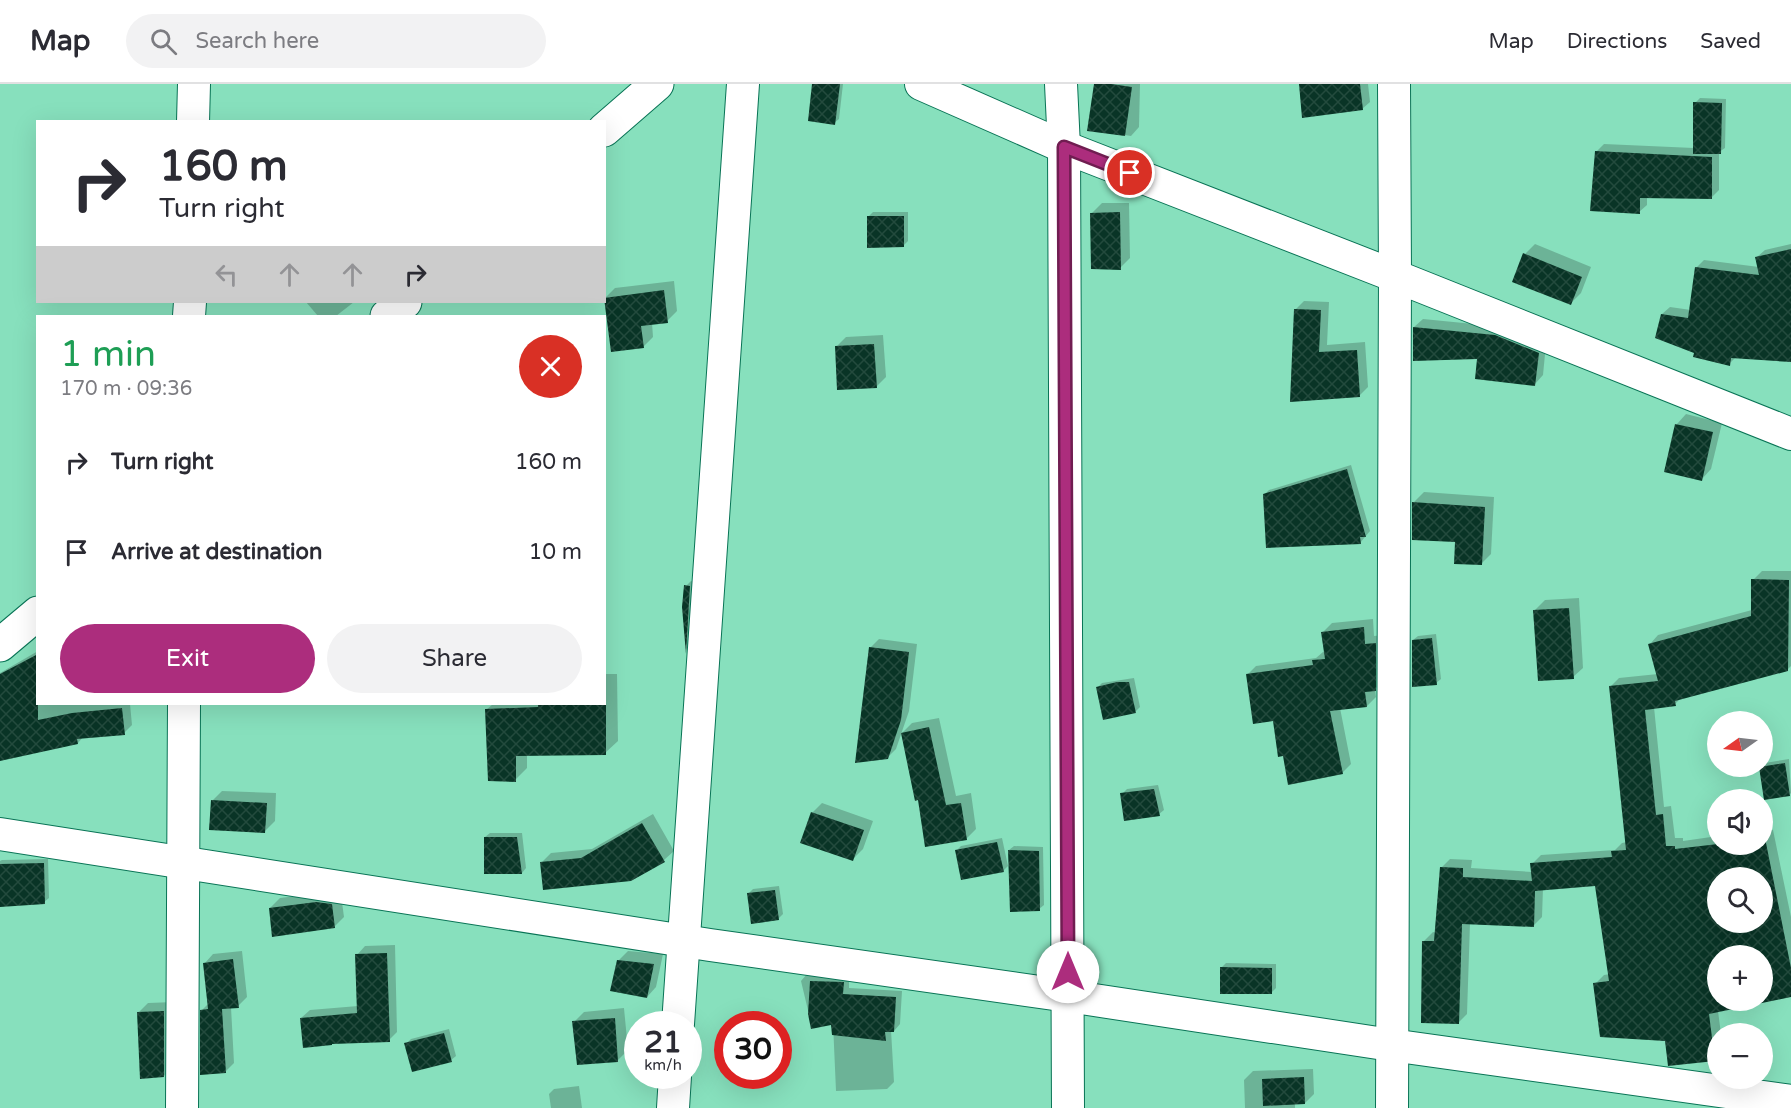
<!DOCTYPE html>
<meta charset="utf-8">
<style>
body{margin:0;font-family:"Varela Round",sans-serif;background:#f2f2f3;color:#2b2b33;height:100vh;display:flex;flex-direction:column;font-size:22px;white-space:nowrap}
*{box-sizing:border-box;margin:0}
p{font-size:20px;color:#7c7c81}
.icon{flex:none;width:33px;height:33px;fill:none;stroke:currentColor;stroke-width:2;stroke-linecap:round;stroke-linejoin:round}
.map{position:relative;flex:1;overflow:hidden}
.panel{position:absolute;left:36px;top:231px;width:570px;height:390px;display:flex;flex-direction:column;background:#fff;border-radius:0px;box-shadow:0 6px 24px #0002}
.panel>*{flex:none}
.hud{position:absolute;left:36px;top:36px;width:570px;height:183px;border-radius:0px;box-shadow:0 6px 24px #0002;background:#fff;color:#2b2b33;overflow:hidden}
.needle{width:39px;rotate:256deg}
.controls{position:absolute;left:1707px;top:627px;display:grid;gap:12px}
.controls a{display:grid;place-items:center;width:66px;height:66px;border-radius:50%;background:#fff;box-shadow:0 6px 24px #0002;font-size:30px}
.speed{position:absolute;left:624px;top:927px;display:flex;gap:12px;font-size:30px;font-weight:700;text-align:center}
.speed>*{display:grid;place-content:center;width:78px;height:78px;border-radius:50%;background:#fff;box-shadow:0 6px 24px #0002;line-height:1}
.speed small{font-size:15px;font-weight:400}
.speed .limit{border:9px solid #d22;background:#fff;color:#111}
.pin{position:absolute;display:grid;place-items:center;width:51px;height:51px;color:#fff;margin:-26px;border:3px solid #fff;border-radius:50%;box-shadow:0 2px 6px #0007}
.me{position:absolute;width:66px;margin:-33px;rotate:0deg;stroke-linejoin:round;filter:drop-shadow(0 0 4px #0008)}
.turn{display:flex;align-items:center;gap:21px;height:126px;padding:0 24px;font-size:27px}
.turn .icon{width:78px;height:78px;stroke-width:2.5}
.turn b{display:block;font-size:42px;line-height:51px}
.lanes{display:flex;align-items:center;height:57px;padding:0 24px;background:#0003;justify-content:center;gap:30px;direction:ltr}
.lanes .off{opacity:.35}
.round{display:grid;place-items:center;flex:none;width:63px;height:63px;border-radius:32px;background:#f2f2f3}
.summary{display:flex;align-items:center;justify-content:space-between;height:102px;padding:0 24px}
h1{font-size:36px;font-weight:600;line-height:45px;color:#1e9e55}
.action{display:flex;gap:12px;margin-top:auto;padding:12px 24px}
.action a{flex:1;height:69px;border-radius:36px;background:#ac2d7d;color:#fff;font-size:24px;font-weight:600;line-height:69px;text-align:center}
.action a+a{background:#f2f2f3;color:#2b2b33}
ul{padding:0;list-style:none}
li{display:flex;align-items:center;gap:18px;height:90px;padding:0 24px}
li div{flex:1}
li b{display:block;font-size:22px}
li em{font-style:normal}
header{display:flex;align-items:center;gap:36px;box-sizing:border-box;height:84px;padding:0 30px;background:#fff;border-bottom:2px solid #e1e1e2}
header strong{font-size:28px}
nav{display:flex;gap:33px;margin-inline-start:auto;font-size:21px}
.search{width:420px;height:54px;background:#f2f2f3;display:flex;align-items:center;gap:15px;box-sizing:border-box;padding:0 21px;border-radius:33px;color:#7c7c81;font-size:22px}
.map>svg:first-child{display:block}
.shadow{fill:#0003;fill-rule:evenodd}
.building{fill:url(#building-cross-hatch);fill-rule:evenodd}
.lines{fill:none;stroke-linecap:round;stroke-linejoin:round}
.minor-casing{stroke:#097456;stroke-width:34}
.secondary-casing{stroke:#097456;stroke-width:35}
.minor{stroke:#fff;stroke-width:32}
.secondary{stroke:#fff;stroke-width:33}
.route-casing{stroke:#701d51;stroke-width:15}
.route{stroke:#ac2d7d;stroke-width:10}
</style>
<header>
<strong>Map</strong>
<div class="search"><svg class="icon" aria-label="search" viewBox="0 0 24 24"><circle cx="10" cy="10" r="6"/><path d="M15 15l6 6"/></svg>Search here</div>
<nav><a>Map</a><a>Directions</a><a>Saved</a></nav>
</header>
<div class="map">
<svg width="1791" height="1024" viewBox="0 0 1791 1024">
<defs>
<pattern id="building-cross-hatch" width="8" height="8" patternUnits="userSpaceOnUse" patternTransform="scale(1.5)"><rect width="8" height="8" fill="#093426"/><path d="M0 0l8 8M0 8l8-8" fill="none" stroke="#234a3d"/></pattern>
</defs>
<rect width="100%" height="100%" fill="#87e0bd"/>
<g class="shadow">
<path d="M814,0H843L839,35L834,39Z"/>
<path d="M1095,0H1140L1139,43L1131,52L1088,45Z"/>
<path d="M1301,0H1368L1370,18L1362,25Z"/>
<path d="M1700,14L1726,15L1725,64L1719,68V106L1711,114L1647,112V121L1639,128L1596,68L1604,60L1694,64L1695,19Z"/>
<path d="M1102,119H1129L1130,174L1120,184L1092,129Z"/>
<path d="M873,128H908V157L903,162L868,133Z"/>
<path d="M1535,160L1591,183L1581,209L1571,219L1525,170Z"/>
<path d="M1791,160V276L1736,273L1729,280L1695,268L1662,230L1670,223L1691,226L1696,184L1704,176L1759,183L1757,173L1765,166Z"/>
<path d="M674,197L677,227L667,237L652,239L653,253L643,263L605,214L615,204Z"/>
<path d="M1304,217L1329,218L1327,261L1365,258L1368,303L1360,311L1292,316L1296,225Z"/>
<path d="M306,218H354L336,232H318Z"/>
<path d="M1423,235L1504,243L1546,260L1543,291L1535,300L1414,243Z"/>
<path d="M883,251L886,293L876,303L836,263L846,253Z"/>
<path d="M1686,330L1722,339L1711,385L1702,395L1677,340Z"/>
<path d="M1351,381L1370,447L1360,459L1264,411L1269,406Z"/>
<path d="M1424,408L1494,413L1491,470L1481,480L1414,418Z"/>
<path d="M1762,487H1791V582L1787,586L1681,614L1675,620L1654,623L1664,723L1671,722L1675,754H1683V757L1718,752V760H1762V747L1773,746L1791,833V912L1718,927L1721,950H1718V972L1714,976L1666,955L1595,900L1604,891L1610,890L1597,801L1543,804L1542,833L1533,842L1470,839L1467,930L1458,939L1424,857L1433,848L1437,849L1441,784L1450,775L1472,776L1471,784L1532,788V780L1541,771L1615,766L1622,759L1627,758L1610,603L1619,594L1658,590L1650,560L1658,551L1752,526L1753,496ZM1718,794H1762V838H1718ZM1718,872H1762V916H1718Z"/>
<path d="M691,497L694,498L690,564L687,567L683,523L686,502Z"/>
<path d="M1579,514L1583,584L1573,593L1535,526L1545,516Z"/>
<path d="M1373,535L1374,552L1384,551V596L1375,605L1376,613L1367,622L1340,624L1351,680L1342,689L1284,671L1274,636L1247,591L1256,582L1316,574L1323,568L1325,567L1323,548L1332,539Z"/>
<path d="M1436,550L1441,595L1436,599L1413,556L1418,552Z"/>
<path d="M879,555L917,560L909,627L896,665L887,674L870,564Z"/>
<path d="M38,567V620H79V621L130,620L132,641L124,649L83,653L78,659L0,675V589Z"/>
<path d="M604,590H617L618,657L605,669L527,670V684L515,696L486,626L493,620H604Z"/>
<path d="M1134,594L1140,623L1136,627L1097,604L1102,599Z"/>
<path d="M939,634L956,712L971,709L976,745L966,755L919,715L902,649L912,639Z"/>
<path d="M1789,675L1791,709L1789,711L1760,683L1765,679Z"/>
<path d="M1158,701L1164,726L1159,730L1122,710L1127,705Z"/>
<path d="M222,707L276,709L275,737L265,747L212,717Z"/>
<path d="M822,719L873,737L863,765L853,775L812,729Z"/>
<path d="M653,730L674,767L664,776L631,796L541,779L551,769L592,765Z"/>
<path d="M490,749H522L526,784L522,789L485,753Z"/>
<path d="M1002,754L1008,782L1003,787L957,766L961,762Z"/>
<path d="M1014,762L1043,763L1044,821L1039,825L1009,766Z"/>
<path d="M48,775L49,814L44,818L0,822V777L2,776Z"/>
<path d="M779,802L783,830L778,835L748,810L753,805Z"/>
<path d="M327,808L341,811L344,833L334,843L270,824L280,814Z"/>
<path d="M395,861L397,948L389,956L301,934L310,926L358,922L357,871L365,862Z"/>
<path d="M242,867L247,913L238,922L231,923L234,979L226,987L202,926L209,919L205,879L213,870Z"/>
<path d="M628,867L663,870L656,903L647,913L618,877Z"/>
<path d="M1226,879L1276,880V904L1271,909L1222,883Z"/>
<path d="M807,890L849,892V904L902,907L900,940L894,947L891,946L894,998L887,1005L836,1007L833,939L812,943L801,897Z"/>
<path d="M174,918L173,982L164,992L138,929L148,919Z"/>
<path d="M624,924L628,966L618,976L574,938L584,928Z"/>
<path d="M449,945L456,972L451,976L406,960L411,955Z"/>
<path d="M778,962L781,963L778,990Z"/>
<path d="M1313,985L1314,1010L1305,1019H1295V1024H1245L1244,996L1253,987Z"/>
<path d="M729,992H777L769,1000L729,997Z"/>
<path d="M579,1002L582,1024H551L549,1010L554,1005Z"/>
</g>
<g class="building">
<path d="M812,0H840L835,41L808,37Z"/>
<path d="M1094,0H1111L1132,3L1125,52L1087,47Z"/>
<path d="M1299,0H1360L1363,26L1302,34Z"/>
<path d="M1693,18L1722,19L1721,70H1693Z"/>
<path d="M1595,67L1712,73V115L1640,114V130L1590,127Z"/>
<path d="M1120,128L1121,186L1091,185L1090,129Z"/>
<path d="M867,132H904V163L867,164Z"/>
<path d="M1791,165V278L1731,274L1730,282L1693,273L1694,269L1655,254L1661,230L1688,234L1695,183L1759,191L1755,173Z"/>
<path d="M1523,169L1582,193L1571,221L1512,198Z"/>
<path d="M664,206L668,239L641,242L644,264L611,268L604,214Z"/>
<path d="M1294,225L1321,226L1319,268L1357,266L1360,313L1290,318Z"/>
<path d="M1413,243L1495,251L1539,269L1535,302L1475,295L1477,275L1413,277Z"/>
<path d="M874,260L877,304L837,306L835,262Z"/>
<path d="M1675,340L1713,348L1702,397L1664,388Z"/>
<path d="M1347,385L1366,453H1360L1361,460L1266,464L1263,410Z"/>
<path d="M1412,418L1485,423L1482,481L1454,480L1455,458L1412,456Z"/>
<path d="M1751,495L1789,496L1788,587L1675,617L1676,622L1645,626L1656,731L1663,730L1666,762H1675V765L1718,760H1762V754H1765L1791,884V913L1709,930L1715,977L1668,982L1665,957L1600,953L1593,899L1609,897L1595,802L1535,807L1534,843L1462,840L1459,940L1421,939L1422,857H1434L1440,783L1463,784V793L1532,797L1530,779L1612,773L1611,767L1626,766L1609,602L1658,597L1648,560L1751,532ZM1718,794H1762V838H1718ZM1718,872H1762V916H1718Z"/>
<path d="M684,501L690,502L686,570L682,523Z"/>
<path d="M1569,524L1574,595L1538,597L1533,526Z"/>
<path d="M1364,543L1365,560L1376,559V607L1365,608L1367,623L1330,627L1343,690L1288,701L1283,672L1278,673L1273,637L1253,640L1246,590L1313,581L1312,576L1325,575L1321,548Z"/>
<path d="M1432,554L1437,601L1412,603V556Z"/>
<path d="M869,563L909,568L901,636L888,675L855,679Z"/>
<path d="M38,570V636L72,629L122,624L125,651L77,655L78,660L0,677V590Z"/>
<path d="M1117,598H1129L1136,629L1103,636L1096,603Z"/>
<path d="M538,620H606V671L516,672V698L488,697L485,625L538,623Z"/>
<path d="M929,643L946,721L961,719L967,756L925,763L918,716L915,717L901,649Z"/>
<path d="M1785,679L1790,712L1764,716L1759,683Z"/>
<path d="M1154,705L1160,732L1124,737L1120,709Z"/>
<path d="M211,716L267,719L265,749L209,746Z"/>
<path d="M811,728L864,746L853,777L800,759Z"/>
<path d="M642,739L665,778L631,797L543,806L540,778L581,774Z"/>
<path d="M484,753H517L522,790H484Z"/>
<path d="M997,758L1004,788L961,796L955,766Z"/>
<path d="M1008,766L1039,767L1040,827L1010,828Z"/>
<path d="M44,779L45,820L0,823V780Z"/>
<path d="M775,806L779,836L751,840L747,809Z"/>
<path d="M316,818L332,820L335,844L272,853L269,824Z"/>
<path d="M387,869L390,958L332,960V961L303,964L300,934L357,929L355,870Z"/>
<path d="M233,875L239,924L222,925L226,989L200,991V926L208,925L203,879Z"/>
<path d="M617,876L654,880L647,914L610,907Z"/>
<path d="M1220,883L1272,884V910H1220Z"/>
<path d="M810,897L844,898L843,910L896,913L894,948H885L886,957L832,951L831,941L811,945L808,930Z"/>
<path d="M164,927V993L140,995L137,928Z"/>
<path d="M615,934L618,978L577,981L572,937Z"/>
<path d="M444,949L452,978L412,988L404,959Z"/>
<path d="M1304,993L1305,1020L1263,1022L1262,995Z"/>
</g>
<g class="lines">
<defs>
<g id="minor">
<path d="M921,0L1064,63L1395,192L1791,350"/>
<path d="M1061,0L1064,63L1068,1024"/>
<path d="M193,38L194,0"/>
<path d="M189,232L190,218"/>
<path d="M0,750L710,861L1068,912L1391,961L1791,1017"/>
<path d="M678,940L743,0"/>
<path d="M182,1024L184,620"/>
<path d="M673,1024L675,992"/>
<path d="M1392,1024L1395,192L1394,0"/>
</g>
<g id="secondary">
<path d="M604,46L657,0"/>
<path d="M387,232L405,218"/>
<path d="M0,561L38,529"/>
</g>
</defs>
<use href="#minor" class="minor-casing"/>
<use href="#secondary" class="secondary-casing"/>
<use href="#minor" class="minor"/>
<use href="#secondary" class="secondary"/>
</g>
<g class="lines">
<defs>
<path id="route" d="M1068,888L1064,63L1130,89"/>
</defs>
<use href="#route" class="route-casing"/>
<use href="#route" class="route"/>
</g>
</svg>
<div class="controls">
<a><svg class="needle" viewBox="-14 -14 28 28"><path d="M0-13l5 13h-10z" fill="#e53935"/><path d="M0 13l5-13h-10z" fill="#7c7c81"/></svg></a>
<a><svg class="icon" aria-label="sound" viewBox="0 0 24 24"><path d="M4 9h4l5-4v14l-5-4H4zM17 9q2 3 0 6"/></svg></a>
<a><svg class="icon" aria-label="search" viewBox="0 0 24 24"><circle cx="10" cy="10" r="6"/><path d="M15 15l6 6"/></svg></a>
<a>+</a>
<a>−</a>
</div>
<div class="speed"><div>21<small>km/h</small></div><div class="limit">30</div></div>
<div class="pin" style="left:1130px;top:89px;background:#d93025"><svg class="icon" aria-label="arrive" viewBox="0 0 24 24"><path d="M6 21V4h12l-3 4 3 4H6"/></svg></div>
<svg class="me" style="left:1068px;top:888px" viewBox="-20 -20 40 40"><circle r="19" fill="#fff"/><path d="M0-13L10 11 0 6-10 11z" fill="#ac2d7d"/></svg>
<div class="hud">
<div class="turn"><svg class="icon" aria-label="right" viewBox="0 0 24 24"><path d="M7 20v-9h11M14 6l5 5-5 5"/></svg><div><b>160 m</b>Turn right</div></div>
<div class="lanes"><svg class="icon off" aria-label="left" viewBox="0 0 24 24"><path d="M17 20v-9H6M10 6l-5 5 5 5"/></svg><svg class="icon off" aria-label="ahead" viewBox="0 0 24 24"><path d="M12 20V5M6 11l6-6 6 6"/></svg><svg class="icon off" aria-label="ahead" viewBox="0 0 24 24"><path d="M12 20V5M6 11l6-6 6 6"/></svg><svg class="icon" aria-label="right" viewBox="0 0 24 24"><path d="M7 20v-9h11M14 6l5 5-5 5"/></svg></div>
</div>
<section class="panel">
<div class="summary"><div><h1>1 min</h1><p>170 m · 09:36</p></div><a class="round" style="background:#d93025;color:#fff"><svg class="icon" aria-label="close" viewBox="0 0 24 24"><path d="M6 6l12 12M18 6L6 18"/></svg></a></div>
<ul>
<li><svg class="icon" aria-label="right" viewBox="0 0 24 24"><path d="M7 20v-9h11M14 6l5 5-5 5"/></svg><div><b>Turn right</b></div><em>160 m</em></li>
<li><svg class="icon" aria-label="arrive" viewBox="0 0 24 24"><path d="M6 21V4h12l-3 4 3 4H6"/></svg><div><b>Arrive at destination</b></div><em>10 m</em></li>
</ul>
<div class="action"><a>Exit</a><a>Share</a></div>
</section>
</div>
